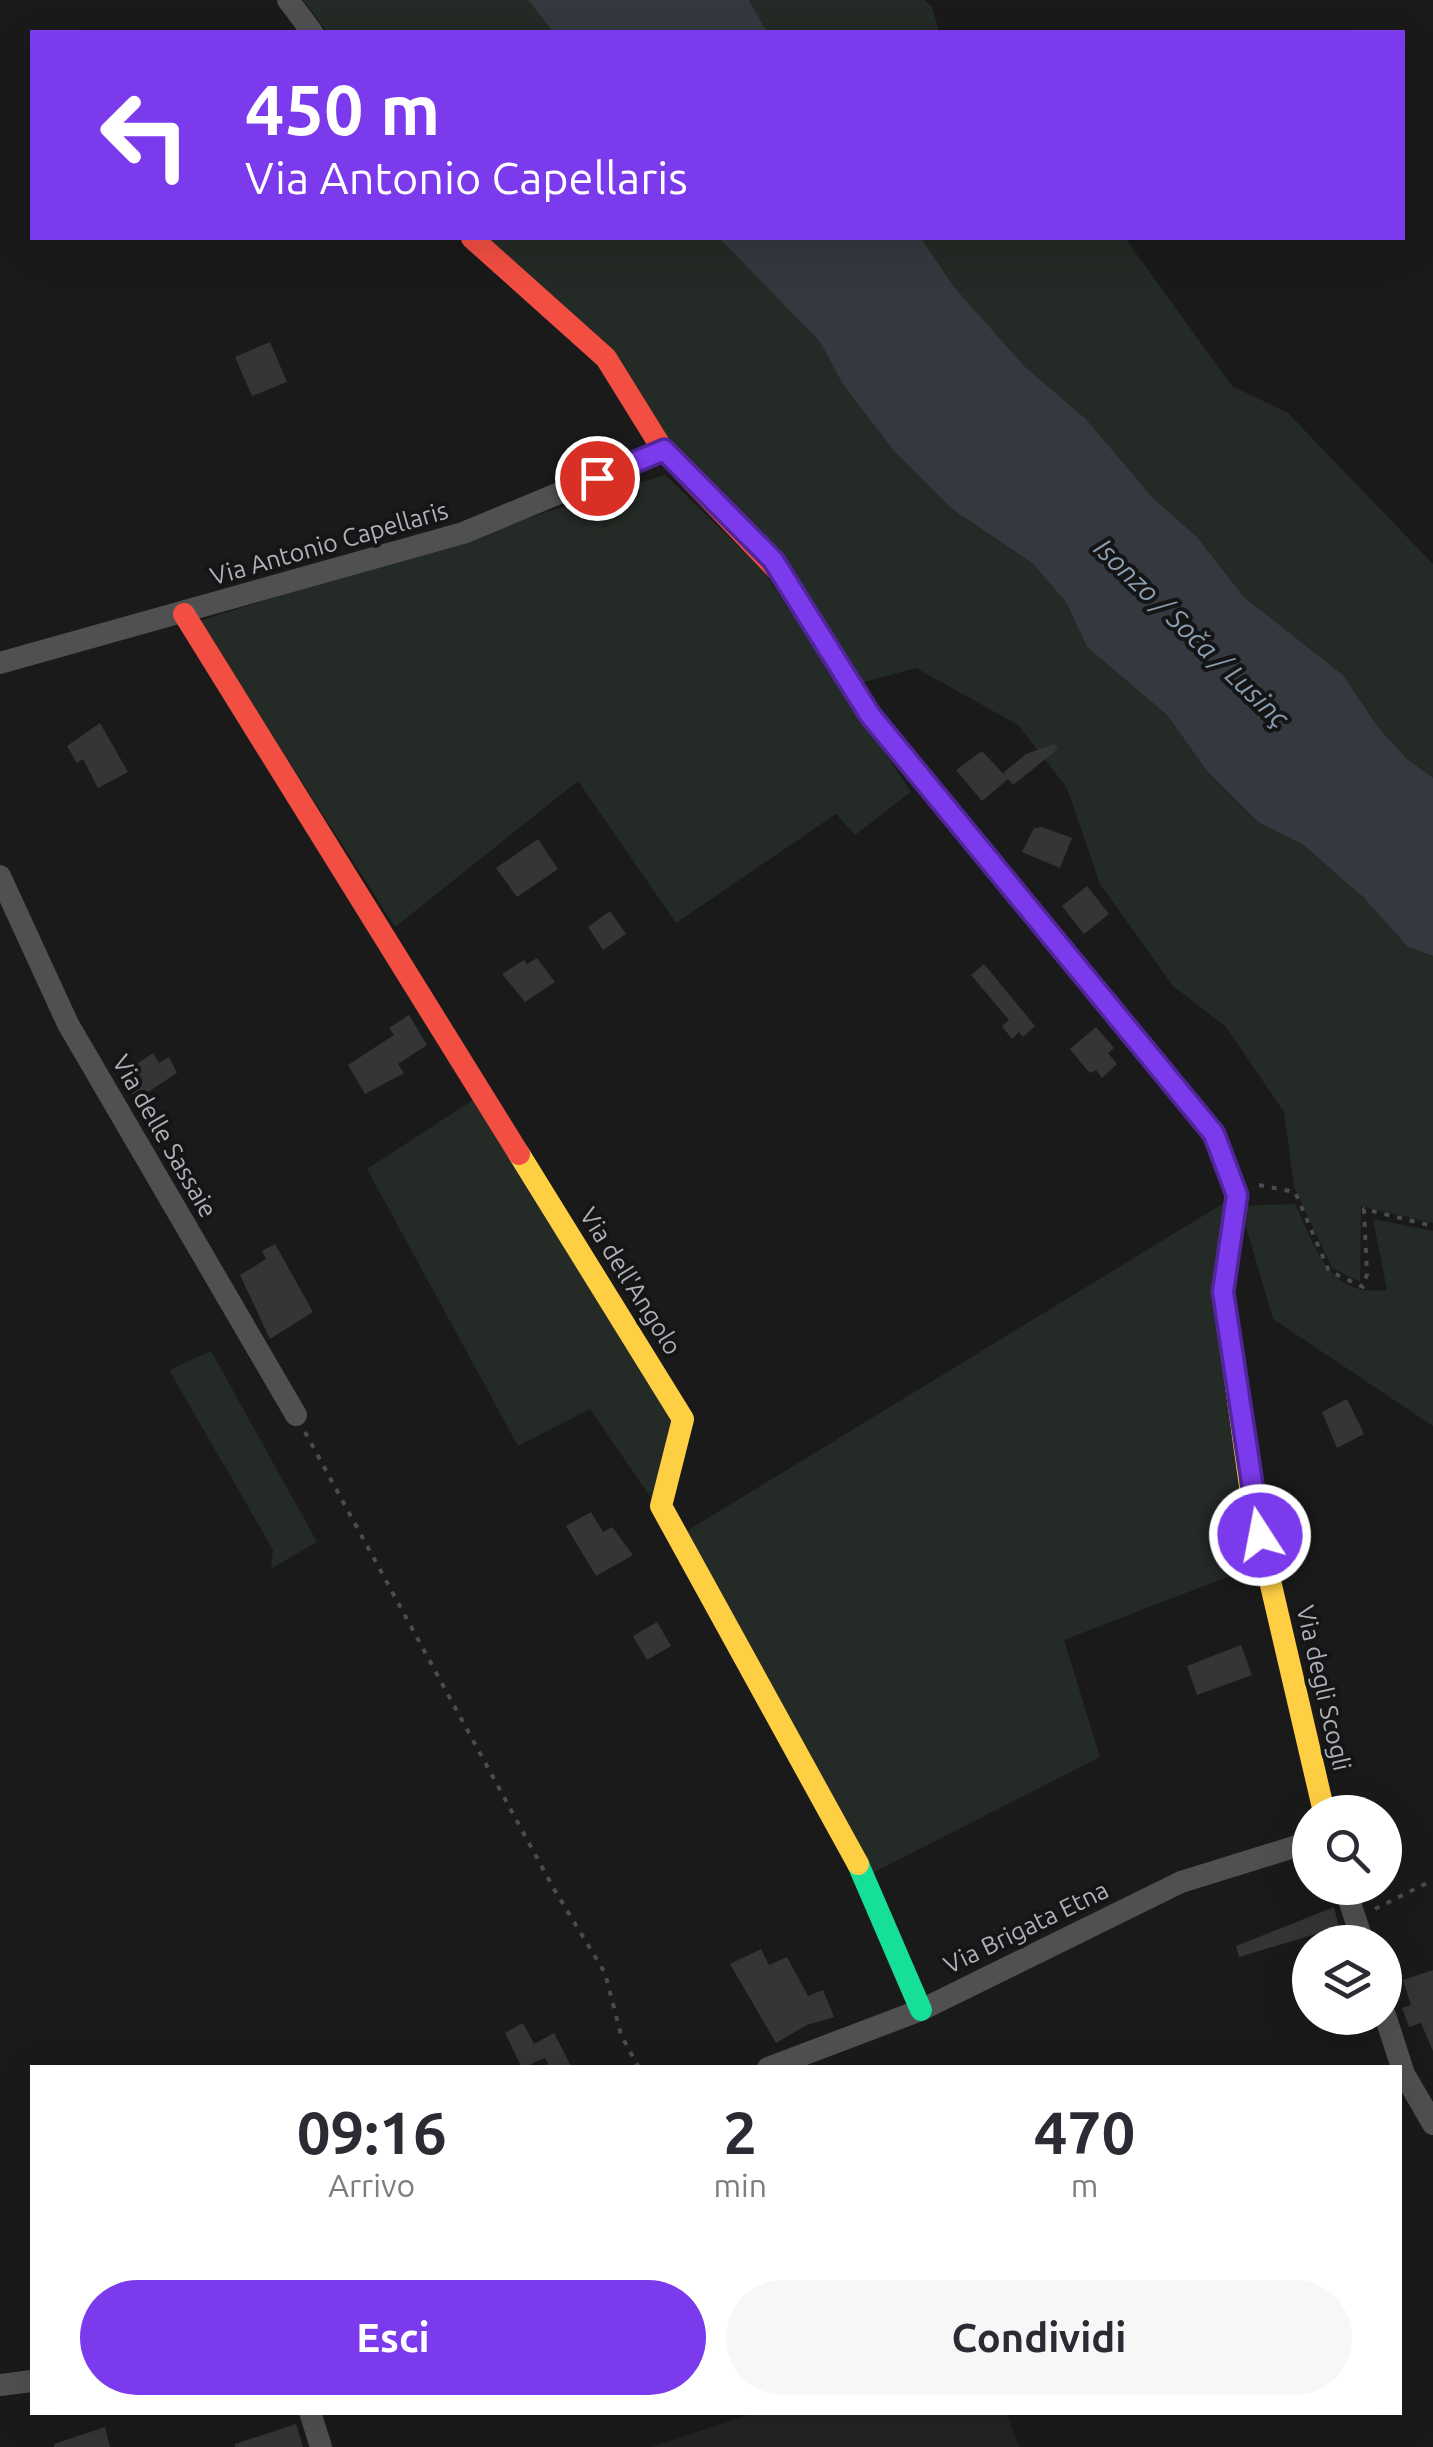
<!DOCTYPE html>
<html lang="it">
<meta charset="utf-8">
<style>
body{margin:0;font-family:Ubuntu,sans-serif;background:#f7f7f7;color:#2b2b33;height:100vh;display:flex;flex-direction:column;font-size:38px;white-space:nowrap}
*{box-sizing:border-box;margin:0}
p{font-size:32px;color:#7c7c81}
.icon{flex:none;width:55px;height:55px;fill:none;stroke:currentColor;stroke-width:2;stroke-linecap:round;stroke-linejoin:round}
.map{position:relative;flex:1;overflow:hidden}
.sheet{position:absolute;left:30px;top:2065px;width:1372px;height:350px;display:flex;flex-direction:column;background:#fff;border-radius:0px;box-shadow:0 10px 40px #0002}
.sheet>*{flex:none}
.top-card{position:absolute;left:30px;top:30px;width:1375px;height:210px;border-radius:0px;box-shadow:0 10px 40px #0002;background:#7c3aed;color:#fff;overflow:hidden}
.controls{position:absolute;left:1292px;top:1795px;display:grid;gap:20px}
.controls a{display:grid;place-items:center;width:110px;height:110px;border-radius:50%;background:#fff;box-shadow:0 10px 40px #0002;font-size:50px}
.pin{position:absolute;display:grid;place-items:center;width:85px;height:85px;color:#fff;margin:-42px;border:5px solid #fff;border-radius:50%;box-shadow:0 2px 10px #0007}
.me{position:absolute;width:110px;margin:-55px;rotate:349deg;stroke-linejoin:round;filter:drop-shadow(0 0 8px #0008)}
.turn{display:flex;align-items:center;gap:35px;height:210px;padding:0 50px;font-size:45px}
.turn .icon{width:130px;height:130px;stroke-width:2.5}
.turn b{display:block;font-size:70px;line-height:85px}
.eta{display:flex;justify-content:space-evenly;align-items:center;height:170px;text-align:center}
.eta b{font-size:60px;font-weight:700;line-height:70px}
.cta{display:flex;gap:20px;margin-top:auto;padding:20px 50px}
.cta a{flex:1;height:115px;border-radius:60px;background:#7c3aed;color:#fff;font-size:40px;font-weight:700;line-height:115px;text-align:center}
.cta a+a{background:#f7f7f7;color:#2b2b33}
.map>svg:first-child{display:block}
.built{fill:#242426}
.green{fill:#242a25}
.water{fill:#33393f}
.building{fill:#343536}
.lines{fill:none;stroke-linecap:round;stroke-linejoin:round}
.path{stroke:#4b4c4e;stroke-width:4;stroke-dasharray:5 8;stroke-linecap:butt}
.street{stroke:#505053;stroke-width:22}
.fast{stroke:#16e098;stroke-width:22}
.slow{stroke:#ffcf43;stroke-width:22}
.jam{stroke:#f24e42;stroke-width:22}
.route-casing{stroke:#51269a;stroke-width:25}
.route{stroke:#7c3aed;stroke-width:18}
.labels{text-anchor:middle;stroke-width:8;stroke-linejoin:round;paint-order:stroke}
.street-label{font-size:25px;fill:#aeb1b9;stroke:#151516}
.water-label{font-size:28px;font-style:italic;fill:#899db0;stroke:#151516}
</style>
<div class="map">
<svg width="1433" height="2447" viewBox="0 0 1433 2447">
<rect width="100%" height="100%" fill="#1a1a1b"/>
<path class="built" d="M754,2413H1007L1019,2447H652Z"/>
<g class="green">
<path d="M303,0H528L553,32H327Z"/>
<path d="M749,0H924L932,7L939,32H767Z"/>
<path d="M478,238H719L820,342L842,383L893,450L952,509L1032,563L1066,602L1087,647L1167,715L1207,771L1258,822L1302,844L1363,897L1408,947L1433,956V1223L1361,1206L1360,1282L1332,1268L1294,1187L1284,1112L1226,1027L1173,986L1100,884L1067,788L1018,725L916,668L857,684L799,583Z"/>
<path d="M921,238H1125L1232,386L1288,413L1433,564V778L1407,759L1378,727L1343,675L1244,597L1197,537L1152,497L1086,419L1024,367L954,287Z"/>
<path d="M665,475L762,569L911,792L855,835L836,814L676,923L578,781L395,927L199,621Z"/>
<path d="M476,1098L673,1421L651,1498L590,1409L518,1446L367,1169Z"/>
<path d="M1237,1195L1223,1292L1266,1562L1064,1640L1100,1757L865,1877L677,1537Z"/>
<path d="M1295,1204C1317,1248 1326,1297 1387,1290L1373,1219L1433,1231V1426L1273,1319L1240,1206Z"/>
<path d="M211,1351L317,1542L271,1569L273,1550L169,1370Z"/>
</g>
<g class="water">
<path d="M528,0H749L767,32H553Z"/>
<path d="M719,238H921L954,287L1024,366L1086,419L1152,497L1197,537L1244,597L1343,675L1378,727L1407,759L1433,778V956L1408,947L1363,897L1302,844L1258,822L1207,771L1167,715L1087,647L1066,602L1032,563L952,509L893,450L842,383L820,342Z"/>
</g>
<g class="building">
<path d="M270,342L287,382L252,396L235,357Z"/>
<path d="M100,723L128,772L98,788L83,759L77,763L67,746Z"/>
<path d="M1054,744L1058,749L1013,785L1003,773L1026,754Z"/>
<path d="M982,751L1008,779L982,801L956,770Z"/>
<path d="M1042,827L1072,838L1060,868L1022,852L1034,828Z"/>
<path d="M538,839L558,869L517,897L496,868Z"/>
<path d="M1087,886L1109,914L1084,934L1062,906Z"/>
<path d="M610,911L626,934L603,950L588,927Z"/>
<path d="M537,958L555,982L525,1002L502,974L524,960L527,964Z"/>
<path d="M984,964L1035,1026L1023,1037L1019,1032L1012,1039L1002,1026L1009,1020L971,975Z"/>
<path d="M409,1015L427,1045L398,1064L404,1073L365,1094L348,1065L394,1035L389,1028Z"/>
<path d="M1096,1027L1114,1048L1108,1053L1117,1064L1102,1078L1096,1070L1091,1073L1087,1070L1070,1049Z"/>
<path d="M153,1053L159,1063L169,1057L177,1073L136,1100L122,1074Z"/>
<path d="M275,1244L313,1312L270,1339L240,1275L266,1259L262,1251Z"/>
<path d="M1347,1399L1364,1434L1337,1448L1322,1412Z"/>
<path d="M591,1512L603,1532L612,1527L633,1555L596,1576L566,1526Z"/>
<path d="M657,1622L671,1646L647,1660L633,1636Z"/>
<path d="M1241,1645L1252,1675L1197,1695L1187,1666Z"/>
<path d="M1334,1907L1339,1927L1239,1957L1236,1946Z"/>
<path d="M761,1949L769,1965L787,1957L808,1996L823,1990L834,2017L807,2025L776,2043L730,1964Z"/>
<path d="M1433,1970V2051L1421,2023L1409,2027L1402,2008L1411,2005L1403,1980Z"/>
<path d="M523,2023L534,2044L554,2033L572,2068H550L545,2058L522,2068L505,2033Z"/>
<path d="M296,2424L303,2447H235V2444Z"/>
<path d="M105,2427L110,2447H54V2444Z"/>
</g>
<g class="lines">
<g class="path">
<path d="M1259,1185L1295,1192L1329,1271L1363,1287L1367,1274L1364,1209L1433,1226"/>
<path d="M305,1432L554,1889L605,1973L621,2035L639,2068"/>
<path d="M1375,1909L1433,1880"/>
</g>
<g class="street">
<path d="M288,0L312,32"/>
<path d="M0,663L463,533L663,450"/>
<path d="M0,876L68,1024L296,1415"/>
<path d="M1345,1888L1363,1942"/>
<path d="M1385,2015L1404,2074L1433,2124"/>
<path d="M768,2068L921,2010L1181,1882L1310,1842"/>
<path d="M0,2385L32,2381"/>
<path d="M310,2412L321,2447"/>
</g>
<g class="fast">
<path d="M782,575L870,715L1094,988"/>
<path d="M858,1864L921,2010"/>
</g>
<g class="slow">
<path d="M1094,988L1213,1134L1237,1195L1223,1292L1253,1508L1324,1812"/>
<path d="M519,1154L683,1419L661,1506L858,1864"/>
</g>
<g class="jam">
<path d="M472,238L606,358L663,450L782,575"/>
<path d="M184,614L519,1154"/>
</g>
</g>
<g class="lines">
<defs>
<path id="route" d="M597,478L664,450L773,560L870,715L1214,1134L1237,1195L1223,1292L1260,1535"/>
</defs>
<use href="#route" class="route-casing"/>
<use href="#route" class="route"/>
</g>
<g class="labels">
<g class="street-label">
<text transform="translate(329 543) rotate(-16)" y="9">Via Antonio Capellaris</text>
<text transform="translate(165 1136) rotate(60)" y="9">Via delle Sassaie</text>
<text transform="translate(631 1281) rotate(58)" y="9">Via dell'Angolo</text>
<text transform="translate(1324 1688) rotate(77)" y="9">Via degli Scogli</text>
<text transform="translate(1026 1927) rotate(-26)" y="9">Via Brigata Etna</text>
</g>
<g class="water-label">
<text transform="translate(1192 633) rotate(44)" y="10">Isonzo / Soča / Lusinç</text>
</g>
</g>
</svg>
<div class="controls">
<a><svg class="icon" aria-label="search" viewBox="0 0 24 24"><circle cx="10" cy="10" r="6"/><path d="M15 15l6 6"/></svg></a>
<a><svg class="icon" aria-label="layers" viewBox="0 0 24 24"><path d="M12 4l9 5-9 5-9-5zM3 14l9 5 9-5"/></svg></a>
</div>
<div class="pin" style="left:597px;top:478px;background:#d93025"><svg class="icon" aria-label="arrive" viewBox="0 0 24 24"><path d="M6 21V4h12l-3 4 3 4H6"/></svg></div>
<svg class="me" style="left:1260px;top:1535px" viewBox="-20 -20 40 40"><circle r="17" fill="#7c3aed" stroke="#fff" stroke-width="3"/><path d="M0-11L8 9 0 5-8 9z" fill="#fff"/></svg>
<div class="top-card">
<div class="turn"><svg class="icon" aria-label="left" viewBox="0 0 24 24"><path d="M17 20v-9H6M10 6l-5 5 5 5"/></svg><div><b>450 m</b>Via Antonio Capellaris</div></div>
</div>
<section class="sheet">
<div class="eta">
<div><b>09:16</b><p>Arrivo</p></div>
<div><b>2</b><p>min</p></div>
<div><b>470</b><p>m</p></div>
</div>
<div class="cta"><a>Esci</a><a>Condividi</a></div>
</section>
</div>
